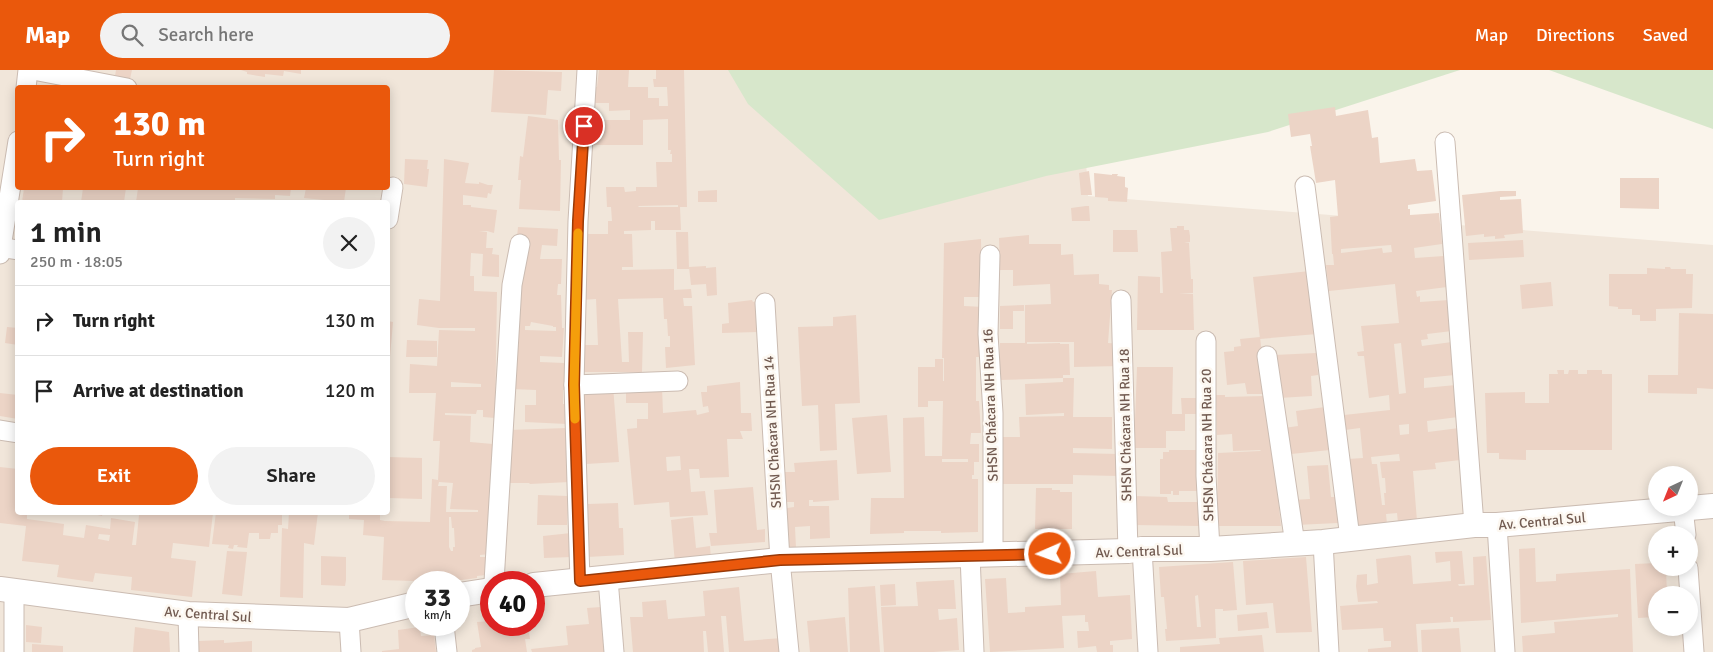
<!DOCTYPE html>
<meta charset="utf-8">
<style>
body{margin:0;font-family:Signika,sans-serif;background:#f2f2f2;color:#222;height:100vh;display:flex;flex-direction:column;font-size:19px;white-space:nowrap}
*{box-sizing:border-box;margin:0}
p{font-size:16px;color:#767676}
.icon{flex:none;width:28px;height:28px;fill:none;stroke:currentColor;stroke-width:2;stroke-linecap:round;stroke-linejoin:round}
.map{position:relative;flex:1;overflow:hidden}
.panel{position:absolute;left:15px;top:130px;width:375px;height:315px;display:flex;flex-direction:column;background:#fff;border-radius:5px;box-shadow:0 2px 12px #0003}
.panel>*{flex:none}
.hud{position:absolute;left:15px;top:15px;width:375px;height:105px;border-radius:5px;box-shadow:0 2px 12px #0003;background:#ea580c;color:#fff;overflow:hidden}
.needle{width:32px;rotate:223deg}
.controls{position:absolute;left:1648px;top:396px;display:grid;gap:10px}
.controls a{display:grid;place-items:center;width:50px;height:50px;border-radius:50%;background:#fff;box-shadow:0 2px 12px #0003;font-size:25px}
.speed{position:absolute;left:405px;top:501px;display:flex;gap:10px;font-size:25px;font-weight:700;text-align:center}
.speed>*{display:grid;place-content:center;width:65px;height:65px;border-radius:50%;background:#fff;box-shadow:0 2px 12px #0003;line-height:1}
.speed small{font-size:12px;font-weight:400}
.speed .limit{border:8px solid #d22;background:#fff;color:#111}
.pin{position:absolute;display:grid;place-items:center;width:42px;height:42px;color:#fff;margin:-21px;border:2px solid #fff;border-radius:50%;box-shadow:0 1px 5px #0007}
.me{position:absolute;width:55px;margin:-28px;rotate:268deg;stroke-linejoin:round;filter:drop-shadow(0 0 4px #0008)}
.turn{display:flex;align-items:center;gap:18px;height:105px;padding:0 15px;font-size:22px}
.turn .icon{width:65px;height:65px;stroke-width:2.5}
.turn b{display:block;font-size:35px;line-height:42px}
.round{display:grid;place-items:center;flex:none;width:52px;height:52px;border-radius:26px;background:#f2f2f2}
.head{display:flex;align-items:center;justify-content:space-between;height:85px;padding:0 15px}
h1{font-size:30px;font-weight:600;line-height:38px}
.primary-button{display:flex;gap:10px;margin-top:auto;padding:10px 15px}
.primary-button a{flex:1;height:58px;border-radius:30px;background:#ea580c;color:#fff;font-size:20px;font-weight:600;line-height:58px;text-align:center}
.primary-button a+a{background:#f2f2f2;color:#222}
ul{padding:0;list-style:none}
li{display:flex;align-items:center;gap:15px;height:70px;padding:0 15px;border-top:1px solid #e0e0e0}
li div{flex:1}
li b{display:block;font-size:19px}
li em{font-style:normal}
header{display:flex;align-items:center;gap:30px;box-sizing:border-box;height:70px;padding:0 25px;background:#ea580c;color:#fff}
header strong{font-size:24px}
nav{display:flex;gap:28px;margin-inline-start:auto;font-size:18px}
.search{width:350px;height:45px;background:#f2f2f2;display:flex;align-items:center;gap:12px;box-sizing:border-box;padding:0 18px;border-radius:28px;color:#767676;font-size:19px}
.map>svg:first-child{display:block}
.residential{fill:#f1e6da;fill-rule:evenodd}
.green{fill:#d7e7cb}
.building{fill:#ecd4c6;fill-rule:evenodd}
.lines{fill:none;stroke-linecap:round;stroke-linejoin:round}
.minor-casing{stroke:#cbbcb2;stroke-width:21}
.tertiary-casing{stroke:#cbbcb2;stroke-width:26}
.minor{stroke:#fff;stroke-width:19}
.tertiary{stroke:#fff;stroke-width:24}
.route-casing{stroke:#983908;stroke-width:12}
.route{stroke:#ea580c;stroke-width:9}
.slow{stroke:#f59e0b;stroke-width:9}
.labels{text-anchor:middle;stroke-width:5;stroke-linejoin:round;paint-order:stroke}
.street-label{font-size:14px;fill:#725b51;stroke:#fdf8f1}
</style>
<header>
<strong>Map</strong>
<div class="search"><svg class="icon" aria-label="search" viewBox="0 0 24 24"><circle cx="10" cy="10" r="6"/><path d="M15 15l6 6"/></svg>Search here</div>
<nav><a>Map</a><a>Directions</a><a>Saved</a></nav>
</header>
<div class="map">
<svg width="1713" height="582" viewBox="0 0 1713 582">
<rect width="100%" height="100%" fill="#faf4eb"/>
<path class="residential" d="M0,0H1081L1088,126L1713,175V582H0ZM18,18H388V118H18ZM18,132H388V442H18ZM1656,405H1689V438H1656ZM1656,465H1689V498H1656ZM416,512H459V555H416ZM491,512H534V555H491ZM1656,525H1689V558H1656Z"/>
<g class="green">
<path d="M728,0H1460L1268,62L1046,106L879,150L748,34Z"/>
<path d="M1549,0H1713V59Z"/>
</g>
<g class="building">
<path d="M116,0H132L130,9L115,6Z"/>
<path d="M241,0H301V4L284,1L283,6L265,4V7L247,4V2Z"/>
<path d="M494,0L562,2L561,21L548,20L546,45L491,42Z"/>
<path d="M599,0H629L628,17H648V28H659V36H668L667,17H654L653,9H656V0H684L687,137H680L681,160H655V151H651V160L624,161V164H632L633,197H622V200L674,199V220L691,219L692,228H683L684,236H692L695,295L666,298L665,277H670V266H668L667,249H664L663,228L618,229L622,292H629L628,262H643L642,302H577L581,275H598L596,229L582,230V164H608V151H612L611,137H607L606,117H624L625,122L636,121V117H657L656,92H672V84H670L671,80H668V49L643,50V75H582V50H630V40L609,41V33H582V17H597ZM678,135V137H639L638,136Z"/>
<path d="M1335,37L1336,46L1368,40L1372,68L1378,67L1380,93L1415,89L1417,101L1432,100L1436,131L1408,135V139H1410V145L1439,143L1442,174L1414,178L1415,188L1444,186L1447,217L1416,221L1417,227L1420,226V232L1449,230L1452,261L1427,264L1428,269L1421,270L1422,276L1452,272L1455,305L1424,308V318L1456,315L1458,347L1427,351L1428,362L1459,358L1460,390L1435,393L1436,399L1413,401L1417,451L1398,453L1397,443L1386,444L1387,454L1355,455L1348,389L1363,388L1360,358L1345,360L1344,345L1390,340L1389,325L1369,328L1364,286H1358L1357,282L1364,281L1361,256L1399,253L1395,214L1329,221L1326,195H1334L1333,184H1332L1330,147L1338,146L1335,110L1316,113L1310,76H1312L1310,64L1291,67L1288,44ZM1391,175L1392,182L1383,183L1382,178L1341,183V179ZM1401,273L1406,323L1399,324L1394,274ZM1409,354V364L1400,365L1399,355ZM1399,384L1400,391L1380,392L1382,408H1385L1386,423H1384L1385,435H1382L1377,394H1372L1371,387Z"/>
<path d="M528,46L558,50L559,90H561L560,141L519,139L521,110H518L520,86L523,87Z"/>
<path d="M405,89L428,90L427,99H429L427,117L404,114Z"/>
<path d="M444,89L469,93L465,113L479,114V112L488,115H493L491,124L488,123L487,128L463,125V135H471V137L497,140L494,163L487,161H479L487,162L486,178H493L492,184L499,185V207L482,206L483,184L471,183L470,206H474V221L497,222L495,348L483,347V340H477L476,344L445,343V345L471,346L470,372L493,374L490,484L480,485V487H485L486,505L477,506V508L446,512L382,510L384,467L363,465L364,450L349,449V442H380V450L385,451L430,452L432,409L438,410L440,371H433L436,323H409L410,294L437,296L439,260L475,261V258H439L417,255L419,229L440,231ZM451,312L481,314V317H451ZM439,412L453,413L450,439L478,440V442H446L447,416H438ZM449,447H451L452,458H454L455,477H453V481H451L449,477Z"/>
<path d="M1089,101L1092,125H1081L1079,103Z"/>
<path d="M1094,103L1112,105V104H1118L1117,106L1125,107V117L1128,118L1127,132L1108,131V128L1095,127Z"/>
<path d="M1620,108H1659V139L1620,138Z"/>
<path d="M24,118H63L62,132H22Z"/>
<path d="M83,118H126L124,132H81Z"/>
<path d="M138,118H291L290,126L275,125V129L235,128V132H136Z"/>
<path d="M306,118H346L344,132L304,128Z"/>
<path d="M717,120V132H698V121Z"/>
<path d="M1500,121H1516V126L1500,127V130L1521,129L1523,163L1504,165L1505,168L1495,169V166L1484,167V164L1466,166L1462,125Z"/>
<path d="M1086,136H1089L1090,151H1072L1071,138Z"/>
<path d="M1177,156H1184V160H1189L1190,166V172L1184,173H1189L1191,209H1193V223L1179,224H1193L1194,260H1137L1138,206L1160,207V223H1163L1161,182L1172,181L1170,158H1177Z"/>
<path d="M518,157L558,159L557,176L542,175L540,189H562L561,214H558L557,225H561L562,258H564L562,287L540,286V292L564,293L565,320H563V334H566L567,354L525,352V335H536V320L511,319L513,209ZM531,252L553,256V257H556V261L525,260V256H530Z"/>
<path d="M1113,160H1137L1138,182H1113Z"/>
<path d="M676,162H688L689,199H677Z"/>
<path d="M1029,165V174H1061V185L1073,184L1074,205L1099,204V214L1109,215V220H1112L1108,273L1121,274L1120,296L1074,297V272H1027V274L1060,273V274H1069L1070,305H1063V308L999,310L1000,273H1025V235L1051,234L1050,214L1013,216V200H1000L999,168Z"/>
<path d="M981,169L982,227H964V236L984,237L982,287H976V331H979L981,363H971L970,374H979V392H974V405H972V409H978V462L941,463V461H904V463L870,464L871,428H904L903,348L924,347L925,386H942L943,331H928V337H918V297H935V289H943V311H944V288H942L944,173ZM942,389H968V392H942Z"/>
<path d="M1523,170L1524,187L1469,190L1468,173Z"/>
<path d="M706,196V198L716,197L717,225L707,226L706,214L691,215L689,197Z"/>
<path d="M1665,197H1670L1671,199H1686V204H1693L1692,238L1656,239V251H1640V245H1632V239H1618V237L1609,236V204H1647V198L1665,199Z"/>
<path d="M1310,201L1317,264L1260,269L1253,207Z"/>
<path d="M1551,212L1553,236L1522,239L1520,215Z"/>
<path d="M752,230L753,232L756,231L758,262L722,263V254L729,253L728,233Z"/>
<path d="M1024,235V241H1013V259H1000V236Z"/>
<path d="M1679,243L1713,244V319L1697,318V324L1648,323V305H1678Z"/>
<path d="M856,245L860,333L835,334L837,380L820,381L818,335L802,336L798,257L833,256V247Z"/>
<path d="M388,251L393,252L390,287H388Z"/>
<path d="M7,257L18,258V275L5,273Z"/>
<path d="M1260,267L1281,456H1217L1218,383L1260,381L1261,380L1233,381L1232,364L1217,365L1216,325H1225V327L1264,326V324H1247L1245,313L1227,315L1224,282L1234,281V277L1241,276L1240,269Z"/>
<path d="M407,270L437,271V287H406Z"/>
<path d="M1316,283L1318,304V305L1311,306L1312,326L1279,328L1274,285Z"/>
<path d="M1137,297H1173L1172,344H1182L1181,328H1196V344H1185V361H1166V378H1134Z"/>
<path d="M1557,300H1564V304H1568L1569,300H1578V304H1587V300H1602V304H1612V380H1526V390L1499,389V383H1487L1485,323L1525,322V333H1549V304H1558Z"/>
<path d="M1063,308H1074L1073,347H1112V379L1073,378V383L1119,384V406L1073,405V414H999V367H1020L1019,347L1064,346V343L1026,345L1025,314L1063,312Z"/>
<path d="M740,312L741,343H751L752,361H740L743,369H727L729,407L700,408L699,399H689L691,422L705,421L708,445L670,447L669,432L634,435L627,359L637,358V349H648V333H626V316L662,317L663,343L696,340L697,345L709,342L708,336L703,337L701,322H707V316ZM680,386L681,400L667,401L666,387Z"/>
<path d="M613,316L619,392L586,394L581,317Z"/>
<path d="M0,323L18,325V349L0,346Z"/>
<path d="M1325,337L1330,380L1291,384L1284,358L1298,356L1296,341Z"/>
<path d="M887,345L891,402L857,404L852,348Z"/>
<path d="M567,358L569,412L530,414L529,413H507L509,360Z"/>
<path d="M1169,380H1197V421H1179V425H1173V421H1171V424H1160V389H1163V382H1169Z"/>
<path d="M388,387L422,388V429L388,428Z"/>
<path d="M837,390L839,430L813,432V430H809V436H829L830,468L810,469V456L795,457L796,478H784L780,402H795L794,393ZM787,432H794V437L787,438Z"/>
<path d="M1328,395L1331,427H1335L1338,453L1296,455L1293,430L1310,429L1307,396Z"/>
<path d="M0,397L18,399V442H27V449L64,454L63,465L84,468L86,455L110,459L111,448L135,452L132,475H136L139,445L133,442L213,443L209,477L173,473L171,488L196,491L192,527L131,520L132,507L95,503L93,512L57,507L59,495L22,491L26,456L0,453ZM99,464L110,465L109,471L98,469Z"/>
<path d="M753,417L757,460L765,459V472L711,476L709,463H717L714,420Z"/>
<path d="M1036,418H1052V420H1060V422H1072V459H1035Z"/>
<path d="M538,425L568,426L567,455H537Z"/>
<path d="M1134,426L1167,427L1168,432H1199V456L1134,455Z"/>
<path d="M618,433L619,458H623L624,485L587,487L588,434Z"/>
<path d="M84,442H103L102,446Z"/>
<path d="M216,442H282V455H278V463H271L270,469H259V463H249L247,478L237,477L238,475H234L233,479L228,478L229,475L212,474Z"/>
<path d="M289,442H318L314,475L304,473L303,528L280,527L282,458L288,459Z"/>
<path d="M693,447L696,478L710,476L711,490L675,493L671,450Z"/>
<path d="M571,463L572,487L544,488L543,466Z"/>
<path d="M1535,478L1536,512L1556,511V504L1630,499L1633,582H1523L1522,566L1555,563L1554,552L1618,547V544L1521,553L1519,479Z"/>
<path d="M227,481L247,482L242,526L222,524Z"/>
<path d="M1462,481L1465,514H1458L1459,516L1474,515L1473,487L1486,486L1491,550L1453,552V547H1450L1451,552L1416,554L1418,582H1368V579L1391,577V571H1384L1383,558L1342,560L1340,536L1378,533L1377,531L1358,532L1356,516L1357,505L1367,504V515L1378,513L1376,489L1409,485L1411,486L1413,514L1451,511L1450,491L1436,493L1435,482Z"/>
<path d="M321,486L346,487V510L345,516L321,515Z"/>
<path d="M1306,487L1312,562L1276,563L1273,533L1246,535L1243,491Z"/>
<path d="M1233,492L1237,540L1223,541V539H1215L1216,568L1166,571L1165,559H1167L1164,527H1161L1159,497ZM1198,525L1201,557H1197L1195,526Z"/>
<path d="M1656,493V498H1666L1667,525H1656V547L1638,548L1635,494Z"/>
<path d="M1096,501L1098,527L1130,525L1132,569L1110,571V575H1113V582H1097L1096,576L1078,578L1077,561H1089L1088,552H1085V545L1062,546L1064,578L990,582L985,509L1006,508L1008,543L1025,542V537L1061,535L1060,504Z"/>
<path d="M954,510L956,539H938L939,550L957,548L959,580L933,582H884L881,537L918,536L916,512Z"/>
<path d="M895,514L896,535L881,536L880,515Z"/>
<path d="M875,516L880,582H850L848,518Z"/>
<path d="M739,517L744,571L782,568L783,582H729L726,546H721L724,582H708L706,561H703L704,582H633L630,547H643L642,532L666,530L668,549L705,546L703,521Z"/>
<path d="M601,537L606,582H532L531,579L568,575L566,556L589,554L587,538Z"/>
<path d="M1267,542L1269,558L1238,561L1237,545Z"/>
<path d="M845,547L848,582H810L807,551Z"/>
<path d="M491,551V555H528L530,569H525L527,582H472V580L475,579V578L481,577L477,552Z"/>
<path d="M26,555L42,557L41,573L26,572Z"/>
<path d="M135,557L169,562L170,582H133Z"/>
<path d="M420,557L421,566L434,565L436,582H382V581L399,579L398,560Z"/>
<path d="M1459,558L1461,582H1422L1421,560Z"/>
<path d="M1262,565L1264,582H1180V577L1220,574L1219,568Z"/>
<path d="M224,570V573L252,571V582H199V571Z"/>
<path d="M32,574L63,576V582H32Z"/>
</g>
<g class="lines">
<defs>
<g id="minor">
<path d="M33,0L127,18"/>
<path d="M26,18L28,0"/>
<path d="M1445,72L1474,455"/>
<path d="M1305,116L1350,468"/>
<path d="M388,149L393,117"/>
<path d="M0,177L18,180"/>
<path d="M0,184L18,71"/>
<path d="M990,185L988,264L993,343V485"/>
<path d="M1121,230L1128,481"/>
<path d="M765,233L780,490L789,582"/>
<path d="M1206,271V406L1210,479"/>
<path d="M1267,286L1295,474"/>
<path d="M574,315L678,311"/>
<path d="M0,360L18,363"/>
<path d="M1683,438L1686,465"/>
<path d="M1497,455L1505,582"/>
<path d="M1323,472L1329,582"/>
<path d="M1142,479L1148,582"/>
<path d="M970,485L974,582"/>
<path d="M1688,498L1694,582"/>
<path d="M608,509L614,582"/>
<path d="M580,511L574,315L578,151L587,0"/>
<path d="M494,512L512,215L520,174"/>
<path d="M188,544L189,582"/>
<path d="M349,550L351,582"/>
<path d="M444,555L447,582"/>
<path d="M14,582V522"/>
</g>
<g id="tertiary">
<path d="M534,515L780,490L1128,481L1142,479H1210L1323,472L1474,455H1497L1713,436"/>
<path d="M0,519L188,544L349,550L416,534"/>
<path d="M459,525L491,520"/>
</g>
</defs>
<use href="#minor" class="minor-casing"/>
<use href="#tertiary" class="tertiary-casing"/>
<use href="#minor" class="minor"/>
<use href="#tertiary" class="tertiary"/>
</g>
<g class="lines">
<defs>
<path id="route" d="M584,56L578,151L574,315L580,511L780,490L1050,484"/>
</defs>
<use href="#route" class="route-casing"/>
<use href="#route" class="route"/>
<path class="slow" d="M575,349L574,315L578,163"/>
</g>
<g class="labels">
<g class="street-label">
<text transform="translate(990 335) rotate(-92)" y="5">SHSN Chácara NH Rua 16</text>
<text transform="translate(1125 355) rotate(-91)" y="5">SHSN Chácara NH Rua 18</text>
<text transform="translate(772 362) rotate(-93)" y="5">SHSN Chácara NH Rua 14</text>
<text transform="translate(1207 375) rotate(-91)" y="5">SHSN Chácara NH Rua 20</text>
<text transform="translate(1542 451) rotate(-5)" y="5">Av. Central Sul</text>
<text transform="translate(1139 481) rotate(-2)" y="5">Av. Central Sul</text>
<text transform="translate(208 544) rotate(4)" y="5">Av. Central Sul</text>
</g>
</g>
</svg>
<div class="controls">
<a><svg class="needle" viewBox="-14 -14 28 28"><path d="M0-13l5 13h-10z" fill="#e53935"/><path d="M0 13l5-13h-10z" fill="#767676"/></svg></a>
<a>+</a>
<a>−</a>
</div>
<div class="speed"><div>33<small>km/h</small></div><div class="limit">40</div></div>
<div class="pin" style="left:584px;top:56px;background:#d93025"><svg class="icon" aria-label="arrive" viewBox="0 0 24 24"><path d="M6 21V4h12l-3 4 3 4H6"/></svg></div>
<svg class="me" style="left:1050px;top:484px" viewBox="-20 -20 40 40"><circle r="17" fill="#ea580c" stroke="#fff" stroke-width="3"/><path d="M0-11L8 9 0 5-8 9z" fill="#fff"/></svg>
<div class="hud">
<div class="turn"><svg class="icon" aria-label="right" viewBox="0 0 24 24"><path d="M7 20v-9h11M14 6l5 5-5 5"/></svg><div><b>130 m</b>Turn right</div></div>
</div>
<section class="panel">
<div class="head"><div><h1>1 min</h1><p>250 m · 18:05</p></div><a class="round"><svg class="icon" aria-label="close" viewBox="0 0 24 24"><path d="M6 6l12 12M18 6L6 18"/></svg></a></div>
<ul>
<li><svg class="icon" aria-label="right" viewBox="0 0 24 24"><path d="M7 20v-9h11M14 6l5 5-5 5"/></svg><div><b>Turn right</b></div><em>130 m</em></li>
<li><svg class="icon" aria-label="arrive" viewBox="0 0 24 24"><path d="M6 21V4h12l-3 4 3 4H6"/></svg><div><b>Arrive at destination</b></div><em>120 m</em></li>
</ul>
<div class="primary-button"><a>Exit</a><a>Share</a></div>
</section>
</div>
